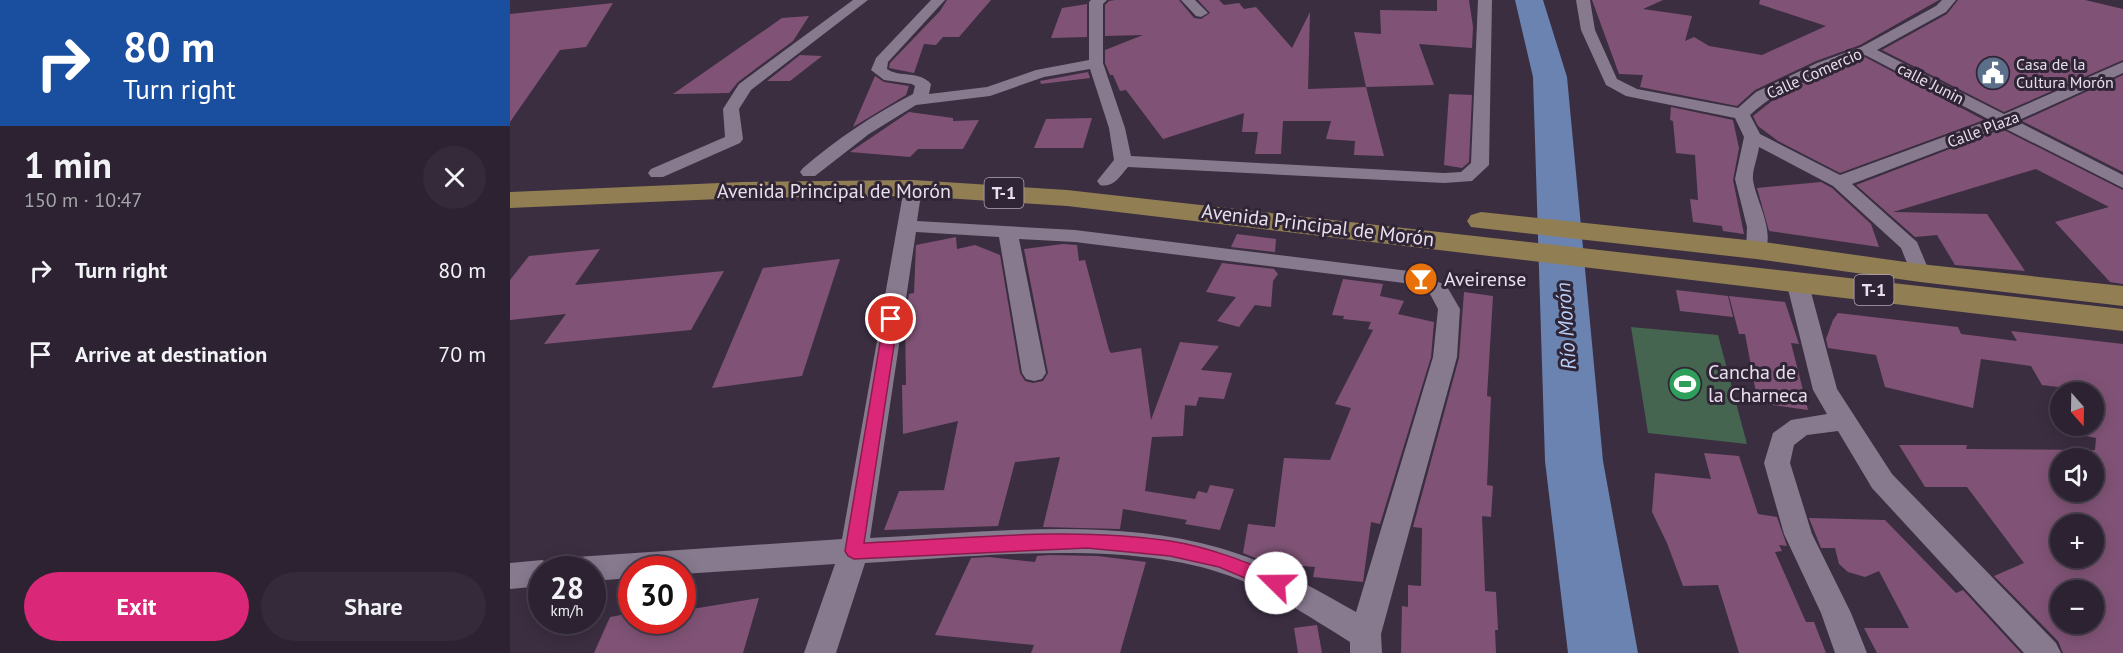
<!DOCTYPE html>
<meta charset="utf-8">
<style>
body{margin:0;font-family:"PT Sans",sans-serif;background:#342a39;color:#f1f3f6;height:100vh;display:flex;flex-direction:column;font-size:22px;white-space:nowrap}
*{box-sizing:border-box;margin:0}
p{font-size:20px;color:#a6a4ab}
.icon{flex:none;width:33px;height:33px;fill:none;stroke:currentColor;stroke-width:2;stroke-linecap:round;stroke-linejoin:round}
.map{position:relative;flex:1;overflow:hidden}
.details{display:flex;flex-direction:column;background:#2c2231;width:510px}
.details>*{flex:none}
.guide{background:#1a4fa0;color:#fff;overflow:hidden}
.needle{width:39px;rotate:160deg}
.buttons{position:absolute;left:1540px;top:382px;display:grid;gap:12px}
.buttons a{display:grid;place-items:center;width:54px;height:54px;border-radius:50%;background:#2c2231;box-shadow:0 3px 15px #0003,0 0 0 2px #483f4d;font-size:30px}
.speed{position:absolute;left:18px;top:556px;display:flex;gap:12px;font-size:30px;font-weight:700;text-align:center}
.speed>*{display:grid;place-content:center;width:78px;height:78px;border-radius:50%;background:#2c2231;box-shadow:0 3px 15px #0003,0 0 0 2px #483f4d;line-height:1}
.speed small{font-size:15px;font-weight:400}
.speed .limit{border:9px solid #d22;background:#fff;color:#111}
.pin{position:absolute;display:grid;place-items:center;width:51px;height:51px;color:#fff;margin:-26px;border:3px solid #fff;border-radius:50%;box-shadow:0 2px 6px #0007}
.me{position:absolute;width:66px;margin:-33px;rotate:292deg;stroke-linejoin:round;filter:drop-shadow(0 0 4px #0008)}
.turn{display:flex;align-items:center;gap:21px;height:126px;padding:0 24px;font-size:27px}
.turn .icon{width:78px;height:78px;stroke-width:2.5}
.turn b{display:block;font-size:42px;line-height:51px}
.round{display:grid;place-items:center;flex:none;width:63px;height:63px;border-radius:32px;background:#342a39}
.summary{display:flex;align-items:center;justify-content:space-between;height:102px;padding:0 24px}
h1{font-size:36px;font-weight:700;line-height:45px}
.button{display:flex;gap:12px;margin-top:auto;padding:12px 24px}
.button a{flex:1;height:69px;border-radius:36px;background:#db2777;color:#fff;font-size:24px;font-weight:700;line-height:69px;text-align:center}
.button a+a{background:#342a39;color:#f1f3f6}
ul{padding:0;list-style:none}
li{display:flex;align-items:center;gap:18px;height:84px;padding:0 24px}
li div{flex:1}
li b{display:block;font-size:22px}
li em{font-style:normal}
main{display:flex;flex:1;min-height:0}
.map>svg:first-child{display:block}
.green{fill:#456551}
.lines{fill:none;stroke-linecap:round;stroke-linejoin:round}
.river{fill:#6a83b1;fill-rule:evenodd}
.building{fill:#805376;fill-rule:evenodd}
.street{fill:#87798e;fill-rule:evenodd}
.primary{fill:#917e53;fill-rule:evenodd}
.route{fill:#db2777;stroke:#8e194d;stroke-width:1.5}
.labels{text-anchor:middle;stroke-width:6;stroke-linejoin:round;paint-order:stroke}
.far-poi-label{font-size:16px;fill:#e7dfeb;stroke:#302536;text-anchor:start}
.far-street-label{font-size:16px;fill:#e7dfeb;stroke:#302536}
.shield{fill:#302536;stroke:#b0a7b5;stroke-width:1.5}
.shield-label{font-size:18px;font-weight:bold;fill:#e7dfeb}
.street-label{font-size:20px;fill:#e7dfeb;stroke:#302536}
.poi-label{font-size:20px;fill:#e7dfeb;stroke:#302536;text-anchor:start}
.water-label{font-size:21px;font-style:italic;fill:#b8cff9;stroke:#302536}
</style>
<main>
<section class="details">
<div class="guide">
<div class="turn"><svg class="icon" aria-label="right" viewBox="0 0 24 24"><path d="M7 20v-9h11M14 6l5 5-5 5"/></svg><div><b>80 m</b>Turn right</div></div>
</div>
<div class="summary"><div><h1>1 min</h1><p>150 m · 10:47</p></div><a class="round"><svg class="icon" aria-label="close" viewBox="0 0 24 24"><path d="M6 6l12 12M18 6L6 18"/></svg></a></div>
<ul>
<li><svg class="icon" aria-label="right" viewBox="0 0 24 24"><path d="M7 20v-9h11M14 6l5 5-5 5"/></svg><div><b>Turn right</b></div><em>80 m</em></li>
<li><svg class="icon" aria-label="arrive" viewBox="0 0 24 24"><path d="M6 21V4h12l-3 4 3 4H6"/></svg><div><b>Arrive at destination</b></div><em>70 m</em></li>
</ul>
<div class="button"><a>Exit</a><a>Share</a></div>
</section>
<div class="map">
<svg width="1613" height="653" viewBox="0 0 1613 653">
<rect width="100%" height="100%" fill="#3b2e41"/>
<path class="green" d="M1121,327L1208,335L1237,444L1138,433Z"/>
<g class="lines">
<path class="river" d="M1005,0H1033L1057,77L1093,461L1128,653H1058L1035,461L1023,77Z"/>
</g>
<g class="building">
<path d="M437,0H481L449,37H433L426,45L414,44L404,73L379,68L380,63L430,11Z"/>
<path d="M669,0L684,18L691,19L700,13L688,0H709L714,5L729,3L734,9L746,7L782,48L800,12L798,89L856,87L874,156L844,155L845,141L816,139L821,121H773L771,154H745L748,132H732L734,113L653,139L616,90L610,91L603,75H600L595,63V50L633,35L595,36V5L599,1L605,0Z"/>
<path d="M927,0H959L963,27L962,48L909,44L924,85L856,87L844,32L871,34L870,10L927,11Z"/>
<path d="M1082,0H1153L1133,9L1182,16L1175,41L1184,37L1199,46L1252,55L1316,26L1249,4L1250,0H1429L1350,45L1306,61L1245,90L1227,106L1130,87L1133,75L1109,74Z"/>
<path d="M1448,0H1575L1613,9V60L1494,112L1372,50L1437,14Z"/>
<path d="M103,3L76,47L50,50L0,122V14Z"/>
<path d="M577,4V37L541,38L552,8Z"/>
<path d="M299,16L283,41L228,82L219,93L163,94L272,18Z"/>
<path d="M290,55L312,56L280,81H257Z"/>
<path d="M1355,57L1474,120L1330,173L1268,141L1248,126L1243,116L1267,97L1295,81Z"/>
<path d="M578,72L580,78L531,84L530,81Z"/>
<path d="M1613,75V172L1512,121Z"/>
<path d="M365,76L374,82L399,86L396,95L343,127Z"/>
<path d="M939,94L962,95L959,162L952,168L934,165Z"/>
<path d="M1161,107L1223,120L1229,148L1223,180L1234,234L1213,231L1212,226L1183,222L1180,199L1188,200L1185,155L1166,153L1163,121L1160,120Z"/>
<path d="M399,112L443,118V121L469,120L453,149H408L400,157L340,152Z"/>
<path d="M582,118L573,148H524L536,119Z"/>
<path d="M1492,129L1613,190V284L1600,282L1545,222L1599,207L1526,169L1383,212L1477,214L1515,271L1445,265L1427,235L1405,237L1346,185Z"/>
<path d="M1311,182L1322,188L1361,224L1369,247L1259,231L1247,188Z"/>
<path d="M727,234L766,239L765,252L721,247Z"/>
<path d="M446,237L447,249L465,245L490,255L510,373L515,381L523,383L533,381L538,373L514,249L553,244L567,245L569,261L575,260L599,350L601,353L631,348L641,420L670,342L709,346L691,370L722,373L714,399L689,397L686,406L675,405L673,436L642,437L635,491L685,499L688,491L697,493L700,485L724,489L710,530L675,524L677,520L613,509L610,529L533,527L550,457L505,462L488,526L374,530L389,491L434,490L448,421L393,434L392,385H396L395,322L399,294L404,293L406,245Z"/>
<path d="M90,249L65,285L214,271L181,330L34,344L56,314L0,320V280L19,256Z"/>
<path d="M330,259L292,376L202,388L253,268Z"/>
<path d="M712,263L764,269L768,274L763,281L761,307L745,305L729,327L707,321L726,297L696,292Z"/>
<path d="M833,279L873,284L870,296L894,301L888,314L924,322L921,357L870,524L861,522L853,582L803,577L805,567L758,563L733,553L738,524L765,527L774,458L820,460L841,408L825,404L863,330L858,329L861,322L833,319L834,316L822,315Z"/>
<path d="M1166,290L1218,296L1223,317L1170,311Z"/>
<path d="M954,292L983,296L977,396L981,397L977,485L983,486L981,517L972,516L975,591L986,592L988,630H985L986,653H891L892,606L898,607V585L911,586L912,528L903,527L949,358Z"/>
<path d="M1219,296L1275,302L1289,344L1281,343L1298,410L1248,403L1235,334H1229Z"/>
<path d="M1328,313L1448,327L1451,334L1507,341L1501,331L1613,344V653H1553L1548,641L1484,576L1514,563L1457,487H1415L1389,445H1457L1456,449L1585,450L1586,438L1576,436L1571,426H1584V393H1552L1548,387L1532,385L1521,366L1471,359L1463,408L1375,387L1366,355L1318,348L1316,339L1323,320ZM1551,459H1584V492H1551ZM1551,525H1584V558H1551ZM1551,591H1584V624H1551Z"/>
<path d="M1194,453L1229,456L1248,514L1267,517L1277,546L1269,545L1272,551L1265,552L1296,622H1304L1316,653H1229L1208,585L1173,586L1157,543L1142,512L1145,473L1201,479Z"/>
<path d="M1299,518L1375,520L1446,593L1453,590L1511,653H1367L1354,628H1399L1369,571L1355,577L1338,572L1329,564L1325,548H1311Z"/>
<path d="M540,555L588,556L636,562L610,653H521L524,645L425,635L461,558L479,557L525,562L527,556Z"/>
<path d="M249,598L233,653H84L100,617L122,613V621H172L176,610Z"/>
<path d="M807,625L812,653H788L784,628Z"/>
</g>
<g class="lines">
<g class="street">
<path d="M343,0H358L241,90L229,109L233,139L230,143L153,177H141L138,173L141,169L215,137L213,109L229,84Z"/>
<path d="M421,0H435L378,62L377,69C390,78 409,70 421,84L419,94L477,87L526,70L579,60V2L581,0H597L593,4V63L615,128L621,156L934,173L951,172L961,163L968,0H982L979,165L962,181L934,183L618,167C609,177 604,188 590,185L587,181L604,160L599,128L580,69L534,77L480,96L406,105L359,134L305,176H293L290,172L293,168C327,139 364,114 403,94L405,86L402,84L374,80L361,70L366,58Z"/>
<path d="M671,0H685L698,13L691,17L686,16Z"/>
<path d="M1066,0H1080L1085,30L1107,79L1127,89L1228,108L1246,92L1307,63L1351,47L1426,6L1432,0H1446L1436,12L1367,50L1494,114L1613,62V73L1507,121L1613,175V188L1492,127L1342,184L1407,242L1420,273L1417,278L1410,279L1403,278L1391,248L1323,186L1249,147C1248,157 1242,170 1243,180C1246,201 1267,234 1253,254H1239L1236,250L1237,227L1225,179L1234,137L1225,118L1116,96L1096,85L1071,30ZM1355,55L1480,120L1330,175L1250,134L1240,115C1272,85 1315,70 1355,55Z"/>
<path d="M403,182L410,184L412,188L407,221L565,230L899,271L936,285L950,309L947,357L871,634L872,653H840V642C801,618 763,592 720,576C618,538 463,557 355,563L326,653H294L325,564L172,574V570H122V578L82,581V570H51L56,561L66,557L332,539L394,188L396,184ZM406,232L489,237L512,373L516,379L524,381L532,379L536,373L509,239L565,242L894,283L920,294L928,309L923,357L846,612C802,587 759,562 710,548C598,516 475,533 360,538Z"/>
<path d="M1287,274L1294,276L1298,281L1327,389L1382,474L1546,643L1551,653H1514L1362,488L1328,431L1297,435L1284,445L1280,463L1302,534L1341,613L1357,653H1325L1311,613L1274,534L1254,463L1263,433L1281,420L1317,414L1303,390L1276,281L1280,276Z"/>
<path d="M32,560L42,564L45,570H32V586L0,589V563Z"/>
</g>
<g class="primary">
<path d="M403,180L557,190L1613,309V331L557,206L403,196L233,198L0,208V192L233,182Z"/>
<path d="M971,212L1246,241L1410,264L1613,286V306L1410,282L1246,259L961,227L957,221L961,215Z"/>
</g>
</g>
<path class="route" d="M381,315L388,319L354,543C455,539 559,526 660,541C699,547 736,562 773,577L775,583L773,588L766,591L709,567L660,556L577,548L344,559L338,556L335,551L374,319Z"/>
<defs>
<symbol id="civic-disc" viewBox="-11 -11 22 22"><circle r="9.5" fill="#5c6f8a" stroke="#302536"/><path d="M-.6-6.5H3V-4.5H.6V-3L4-1V1h2V6H-6V1h2V-1L-.6-3ZM-1.2 2.5V6h2.4V2.5Z" fill="#fff"/></symbol>
<symbol id="bar-disc" viewBox="-11 -11 22 22"><circle r="9.5" fill="#e8710a" stroke="#302536"/><path d="M-6-5H6L.8 .8V4.5H3.5V6h-7V4.5H-.8V.8Z" fill="#fff"/></symbol>
<symbol id="stadium-disc" viewBox="-11 -11 22 22"><circle r="9.5" fill="#2e9e5b" stroke="#302536"/><path d="M0-5a6.5 5 0 1 0 0 10a6.5 5 0 1 0 0-10ZM-3.5-1.8h7v3.6h-7Z" fill="#fff"/></symbol>
</defs>
<g fill-rule="evenodd">
<use href="#civic-disc" x="1464" y="54" width="38" height="38"/>
<use href="#bar-disc" x="892" y="260" width="38" height="38"/>
<use href="#stadium-disc" x="1156" y="365" width="38" height="38"/>
</g>
<g class="labels">
<g class="far-poi-label">
<text x="1506" y="70">Casa de la<tspan x="1506" dy="18">Cultura Morón</tspan></text>
</g>
<g class="far-street-label">
<text transform="translate(1304 73) rotate(-24)" y="6">Calle Comercio</text>
<text transform="translate(1421 83) rotate(27)" y="6">calle Junin</text>
<text transform="translate(1473 129) rotate(-21)" y="6">Calle Plaza</text>
</g>
<g class="shield">
<rect x="474.5" y="178" width="39" height="30" rx="4.5"/>
<rect x="1344.5" y="275" width="39" height="30" rx="4.5"/>
</g>
<g class="shield-label">
<text x="494" y="199">T-1</text>
<text x="1364" y="296">T-1</text>
</g>
<g class="street-label">
<text x="324" y="198">Avenida Principal de Morón</text>
<text transform="translate(808 225) rotate(7)" y="7">Avenida Principal de Morón</text>
</g>
<g class="poi-label">
<text x="934" y="286">Aveirense</text>
<text x="1198" y="379">Cancha de<tspan x="1198" dy="23">la Charneca</tspan></text>
</g>
<g class="water-label">
<text transform="translate(1056 326) rotate(-94)" y="7">Río Morón</text>
</g>
</g>
</svg>
<div class="buttons">
<a><svg class="needle" viewBox="-14 -14 28 28"><path d="M0-13l5 13h-10z" fill="#e53935"/><path d="M0 13l5-13h-10z" fill="#a6a4ab"/></svg></a>
<a><svg class="icon" aria-label="sound" viewBox="0 0 24 24"><path d="M4 9h4l5-4v14l-5-4H4zM17 9q2 3 0 6"/></svg></a>
<a>+</a>
<a>−</a>
</div>
<div class="speed"><div>28<small>km/h</small></div><div class="limit">30</div></div>
<div class="pin" style="left:381px;top:319px;background:#d93025"><svg class="icon" aria-label="arrive" viewBox="0 0 24 24"><path d="M6 21V4h12l-3 4 3 4H6"/></svg></div>
<svg class="me" style="left:766px;top:583px" viewBox="-20 -20 40 40"><circle r="19" fill="#fff"/><path d="M0-13L10 11 0 6-10 11z" fill="#db2777"/></svg>
</div>
</main>
